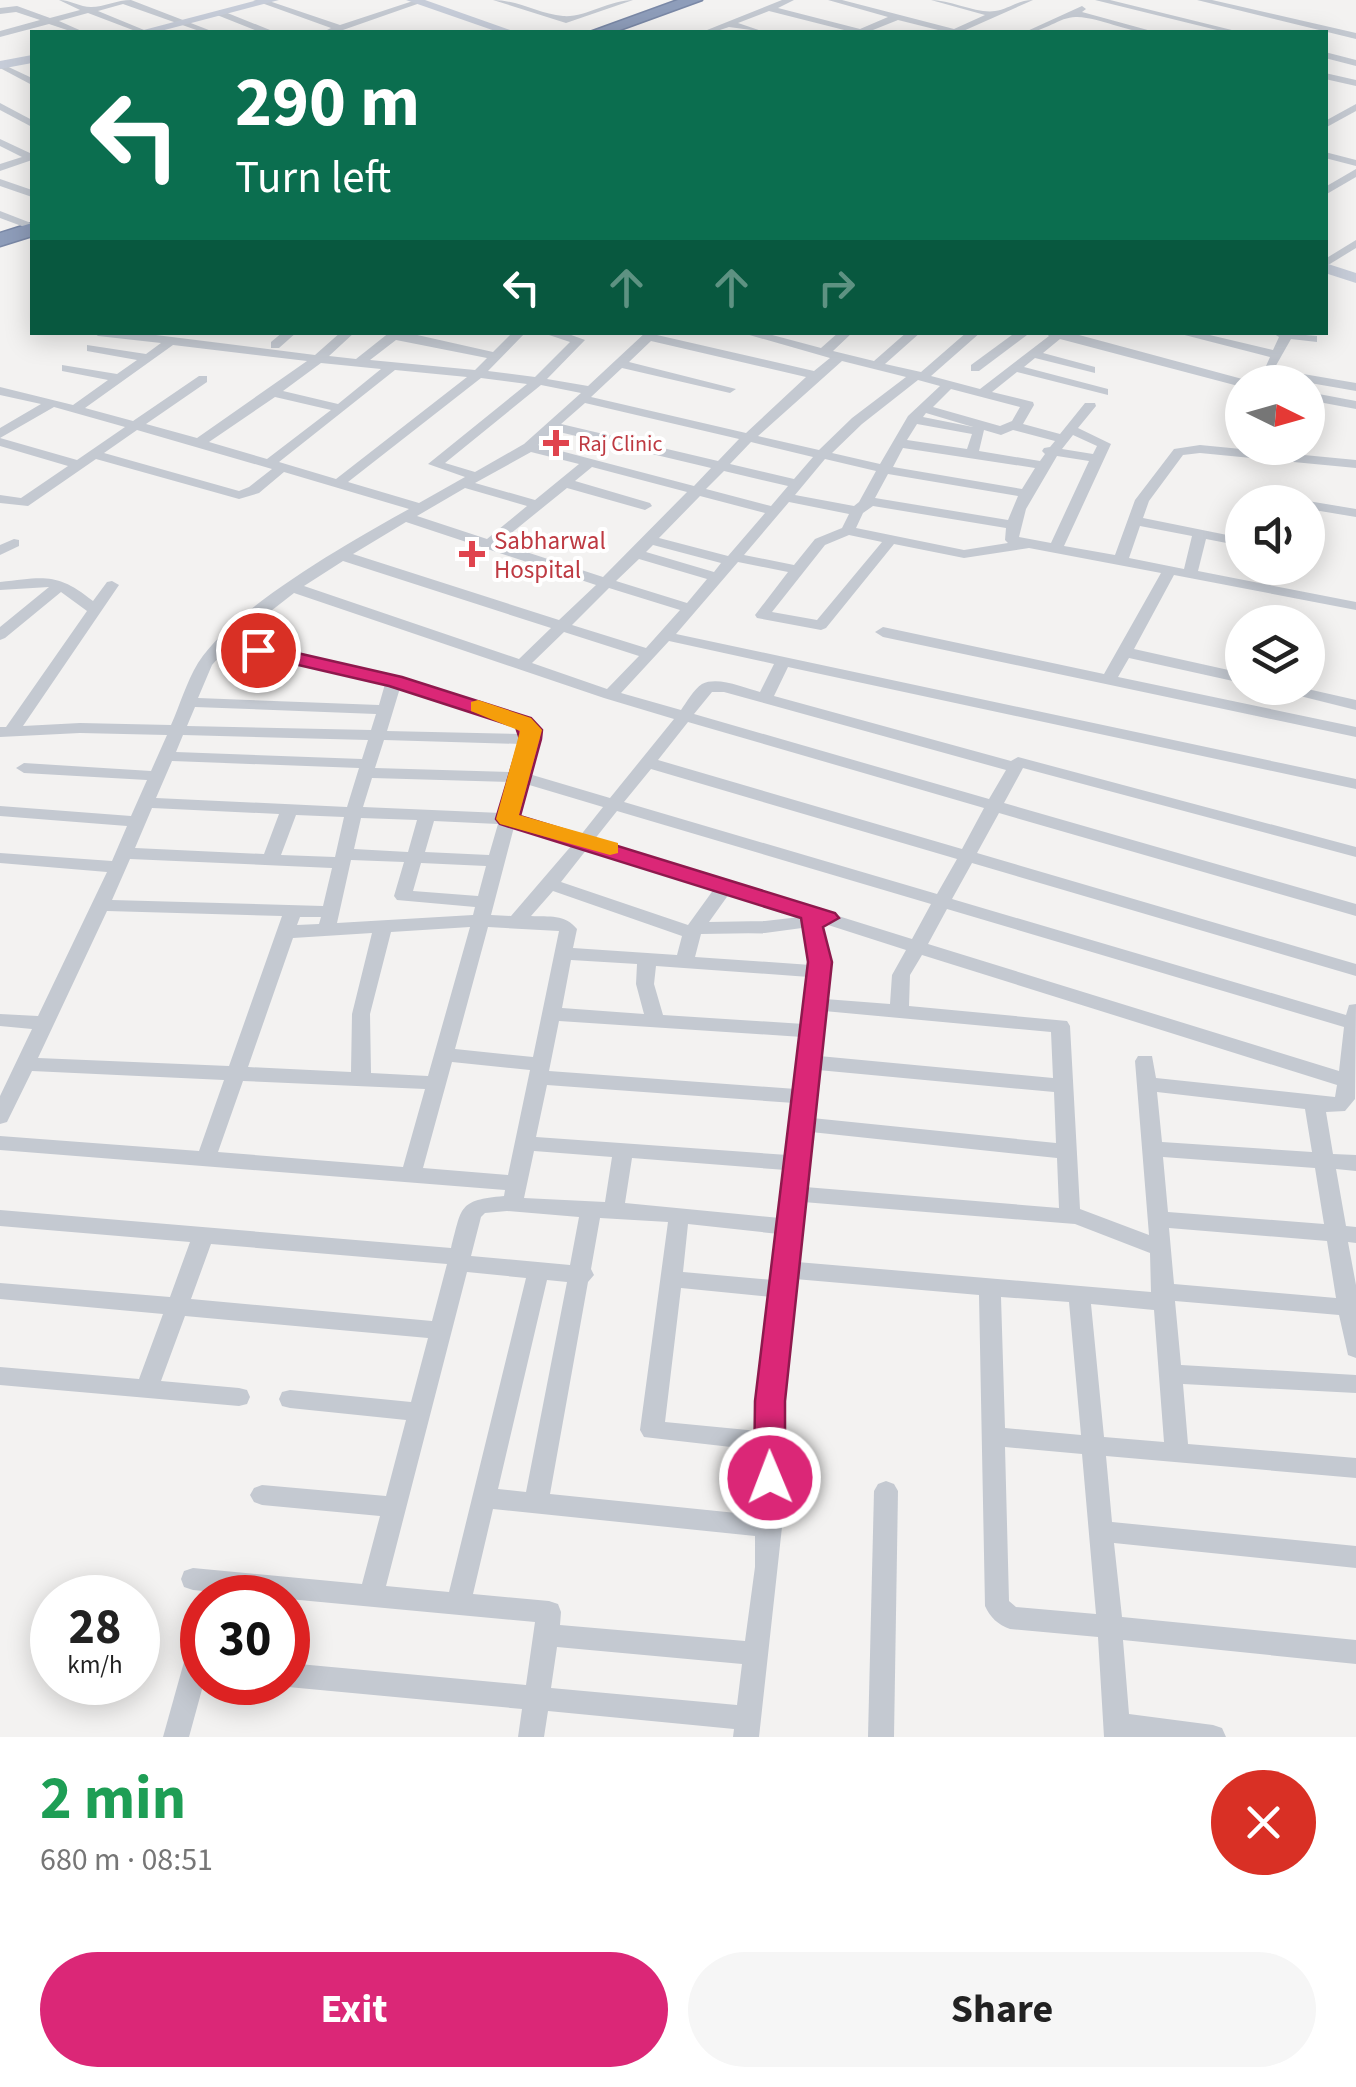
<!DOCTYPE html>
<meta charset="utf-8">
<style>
body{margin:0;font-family:"Source Sans 3",sans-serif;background:#f6f6f6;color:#222;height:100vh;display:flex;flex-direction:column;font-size:38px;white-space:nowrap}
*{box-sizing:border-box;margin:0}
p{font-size:32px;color:#767676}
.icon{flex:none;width:55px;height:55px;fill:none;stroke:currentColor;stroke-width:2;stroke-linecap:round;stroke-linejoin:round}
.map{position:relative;height:1737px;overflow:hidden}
.panel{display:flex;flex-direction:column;background:#fff;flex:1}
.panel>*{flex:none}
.hud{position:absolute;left:30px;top:30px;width:1298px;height:305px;border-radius:0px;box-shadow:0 5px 25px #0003;background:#0b6e4f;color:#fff;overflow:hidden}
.needle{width:65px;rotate:95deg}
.buttons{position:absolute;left:1225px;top:365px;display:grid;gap:20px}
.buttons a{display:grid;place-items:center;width:100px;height:100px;border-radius:50%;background:#fff;box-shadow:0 5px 25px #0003;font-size:50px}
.speed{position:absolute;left:30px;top:1575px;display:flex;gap:20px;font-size:50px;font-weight:700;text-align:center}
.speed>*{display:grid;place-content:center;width:130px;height:130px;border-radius:50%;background:#fff;box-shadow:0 5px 25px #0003;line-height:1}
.speed small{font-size:25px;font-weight:400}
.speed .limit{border:15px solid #d22;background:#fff;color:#111}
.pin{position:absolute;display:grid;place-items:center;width:85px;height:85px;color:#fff;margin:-42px;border:5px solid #fff;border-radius:50%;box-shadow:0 2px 10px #0007}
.me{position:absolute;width:110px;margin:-55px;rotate:359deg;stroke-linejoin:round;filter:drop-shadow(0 0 8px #0008)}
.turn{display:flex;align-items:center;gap:35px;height:210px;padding:0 40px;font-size:45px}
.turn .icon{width:130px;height:130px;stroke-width:2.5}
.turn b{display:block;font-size:70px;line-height:85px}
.lanes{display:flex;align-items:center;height:95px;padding:0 40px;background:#0003;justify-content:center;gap:50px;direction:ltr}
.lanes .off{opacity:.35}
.round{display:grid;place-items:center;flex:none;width:105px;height:105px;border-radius:52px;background:#f6f6f6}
.overview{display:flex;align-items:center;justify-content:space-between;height:170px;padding:0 40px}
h1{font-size:60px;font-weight:700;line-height:75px;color:#1e9e55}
.cta{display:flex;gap:20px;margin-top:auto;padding:20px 40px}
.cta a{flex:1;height:115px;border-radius:60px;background:#db2777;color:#fff;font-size:40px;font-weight:700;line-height:115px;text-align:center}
.cta a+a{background:#f6f6f6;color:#222}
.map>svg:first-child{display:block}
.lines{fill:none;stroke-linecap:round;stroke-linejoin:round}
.highway-casing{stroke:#7a88a6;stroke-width:3}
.street{fill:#c4c9d1;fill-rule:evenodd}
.secondary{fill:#c6ccd8;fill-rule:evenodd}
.highway{fill:#8e9dba;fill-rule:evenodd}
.route{fill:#db2777;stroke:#8e194d;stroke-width:2.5}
.slow{fill:#f59e0b}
.health-dot{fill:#e0444e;stroke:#fff;stroke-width:4}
.labels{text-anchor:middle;stroke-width:8;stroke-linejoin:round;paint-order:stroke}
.far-health-label{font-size:22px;fill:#be3a42;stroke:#fff;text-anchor:start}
.health-label{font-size:25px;fill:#be3a42;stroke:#fff;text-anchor:start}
</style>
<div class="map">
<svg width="1356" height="1737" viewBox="0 0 1356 1737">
<rect width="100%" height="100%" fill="#f3f2f1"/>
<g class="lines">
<defs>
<g id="highway">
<path d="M678,0H702L614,32H590Z"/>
<path d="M32,223V236L0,246V233Z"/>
</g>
</defs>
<use href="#highway" class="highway-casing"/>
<g class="street">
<path d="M59,0C70,0 80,7 91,7C104,7 117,0 131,0L214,32H202L123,4L98,11L149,32H138L88,13L59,21L84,32H73L49,24L0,37V31L40,20L16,12L0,14V8L17,6L50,18L80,10Z"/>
<path d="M253,0H266L340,25L416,0L423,2L343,30L323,32L331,28Z"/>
<path d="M493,0C518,0 539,14 563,16C584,18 610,0 633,0L566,23Z"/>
<path d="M782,0H794L778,8L860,29L888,17L828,0H842L954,29L985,15L931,0C950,0 978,14 995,11C1009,9 1018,0 1033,0L961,32H946L898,20L868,32H852L769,11L738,23L765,32L729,27L714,32H702Z"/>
<path d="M1095,0H1110L1240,32H1225Z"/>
<path d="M1197,0H1212L1356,33V39Z"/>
<path d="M1082,6L1086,9L1082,12L1155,32C1128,34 1104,18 1077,17C1060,16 1044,33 1025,32Z"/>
<path d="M220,10L270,30L272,32H260L217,15Z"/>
<path d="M1325,52L1356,60V66L1325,58Z"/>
<path d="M0,63L32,78V85L0,68Z"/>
<path d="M1325,73L1356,80V86L1325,79Z"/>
<path d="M0,103L32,120V127L0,110Z"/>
<path d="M1356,104V111L1325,128V121Z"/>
<path d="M0,139L32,154V160L0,171V164L22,157L0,146Z"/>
<path d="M1325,152L1356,160V166L1325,158Z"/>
<path d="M1356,169V177L1325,195V187Z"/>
<path d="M0,179L32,190V197L0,186Z"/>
<path d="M0,211L31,223L32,225L27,228L0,218Z"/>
<path d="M1356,240V248L1325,267V259Z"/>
<path d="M92,332H132L315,355L341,332H355L329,356L356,359L390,332H404L493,352L513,332H526L488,371L535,377L570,342L540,332H563L585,340L547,379L588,386L646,332H660L657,335L814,371L830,358L739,332H761L821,348L839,332H853L833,351L874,361L907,332H921L885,364L921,372L967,332H981L931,376L980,389L1049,336L1044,332H1068L1246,380L1248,382H1242V387L1060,339L1043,353L1095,367V373L1035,358L1024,367L1108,389V395L1017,372L992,392L1033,402L1034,405L1023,424L1060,434L1085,403H1095L1096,406L1078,428L1111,444L1064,546L1115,555L1135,500L1174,449L1200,445L1356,460V468L1200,453L1183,455L1149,501L1143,518L1242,538V546L1206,539L1198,571L1356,602V610L1174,575L1134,649L1242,673V683L1129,658L1118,677L1356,727V737L883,637L875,632L883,627L1104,674L1161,573L1029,548L964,558L894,544L826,628L821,630L757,618L755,615L788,572L738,562L676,634L1356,779V789L788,667L774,696L1011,761L1018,757L1356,847V857L1023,768L1004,803L1356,904V916L999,813L977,853L1356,964V976L972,863L952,899L1346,1015L1349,1005L1356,1004L1355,1099L1345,1111L1326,1112L1333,1154L1356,1155V1171L1336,1169L1346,1226L1356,1227V1243L1348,1242L1356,1285V1358L1348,1355L1339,1315L1175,1301L1181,1365L1356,1375V1393L1183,1384L1188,1444L1356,1458V1478L1106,1456L1112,1522L1356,1546V1568L1114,1543L1122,1617L1356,1640V1664L1123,1640L1129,1714L1213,1725L1222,1728L1226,1737H1104L1098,1637L1010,1629C998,1625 990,1617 985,1606L979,1295L795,1279L796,1290L793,1296L781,1401L780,1522L782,1527L759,1737H733L734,1729L548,1711L544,1737H518L522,1709L288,1687L279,1682H288V1663L526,1685L535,1622L193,1590L184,1587L181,1579L184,1571L193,1568L362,1584L380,1516L262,1505L254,1502L250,1495L254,1488L262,1485L386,1496L406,1420L290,1408L282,1406L279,1399L282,1392L290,1390L411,1402L428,1338L185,1316L161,1381L239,1388L247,1390L250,1397L247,1404L239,1406L0,1385V1367L139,1379L163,1314L0,1299V1283L170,1297L190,1242L0,1226V1210L451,1248C462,1207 458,1200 504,1196L505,1190L0,1150V1136L199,1151L224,1080L32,1071L7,1122L0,1124V1096L32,1029L0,1026V1014L38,1016L107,872L0,863V853L112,861L127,826L0,816V806L131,816L147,780L24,773L16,768L24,763L151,771L167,735L80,733L0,737V727H6L87,611L61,592L5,638L0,640V627L49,587L0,590V582C44,577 57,572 93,601L107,582L112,581L119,585L23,726L80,723L171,725C180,705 186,683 198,663C233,608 351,541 409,509L284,472L259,493L239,499L96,459L28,506L0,503V495L21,498L68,466L0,446V438L77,460L125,427L54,407L0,438V428L41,404L0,395V387L73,405L108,380L62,371V365L117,374L137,360L87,351V345L146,354L161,343L98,336ZM396,340L487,358L475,370L370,360ZM651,341L806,377L746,433L591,397L622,368L730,393L736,389L629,362ZM173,345L307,361L197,438L146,424L207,382V376H199L133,421L85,408ZM842,361L906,377L852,418L819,450L758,436ZM321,363L381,369L338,404L283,391ZM395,370L467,377L336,479L279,462ZM481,378L527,384L428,464L465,477L419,503L348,482ZM918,380L940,386L908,416L880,464L832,453L862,424ZM541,385L581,393L524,444L475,472L445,463ZM951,389L1020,407L1012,421L1000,426L933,407ZM275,397L331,410L267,459L209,442ZM585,403L739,439L718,461L561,424ZM926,413L973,427L923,417ZM917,424L972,434L967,449L907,440ZM137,430L272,469L249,487L239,491L104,453ZM984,430L1001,435L1013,430L1055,441L1050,447L1044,448L1042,451L1045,454L1040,461L979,451ZM554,431H555L711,468L694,486L538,445ZM1073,435L1097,446L1093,454L1062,449ZM751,442L813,457L794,479L730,464ZM903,448L1035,468L1022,489L893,467ZM531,452L579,464L535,500L475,483ZM1057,456L1089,461L1051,543L1019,537L1026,509ZM825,459L876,471L859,502L854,506L795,495ZM592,467L687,492L603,577L499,543L567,488L645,510L652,506L650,503L575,481ZM724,471L788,486L771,506L706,489ZM888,474L1018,496L1008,520L875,498ZM465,488L527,506L487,539L417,516ZM700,496L765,513L728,556L659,538ZM789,502L849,514L842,528L815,539L794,565L744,555ZM873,506L1006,528L1005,540L1008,543L964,550L856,528L863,513ZM406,522L596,585L559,620L353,554ZM1140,526L1192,536L1184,569L1129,558ZM849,535L882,542L817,620L772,612L825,545ZM653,545L721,563L714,572L646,552ZM639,559L707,579L687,603L616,581ZM343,561L551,628L519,659L304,586ZM609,588L680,610L646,648L572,625ZM294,593L604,698L674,719L610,798L529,774L539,730L530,720L400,678L234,640ZM564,632L639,656L607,689L532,663ZM669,641L774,664L760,692C744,688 718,676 702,684C694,689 686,703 681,710L621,693ZM228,647L385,684L379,705L198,698L212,665ZM400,688L518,726L522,734L387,731ZM712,692H724L1006,770L989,799L694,714ZM195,707L376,714L371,730L187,726ZM688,722L984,808L962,849L658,760ZM183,735L368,740L362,759L176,752ZM384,740L521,744L513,772L375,768ZM172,761L359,768L347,807L156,798ZM651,769L957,859L937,894L624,802ZM372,778L510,782L501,813L363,807ZM526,784L603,807L580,836L517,816ZM152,808L279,814L264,854L135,848ZM617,811L931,904L912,939L594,840ZM296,815L344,817L335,857L281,855ZM361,818L417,820L408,852L354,849ZM434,821L498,824L489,855L425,852ZM514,827L572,845L511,916L491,915ZM587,849L714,889L688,925L561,882ZM130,859L332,868L323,906L112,900ZM351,860L404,862L394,896L397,900L475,907L473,915L337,923ZM421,863L486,866L478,896L413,891ZM553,891L682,936L677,955L573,948L577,929C565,914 549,917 531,916ZM729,894L800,917L765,921L709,922ZM947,909L1344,1027L1339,1071L928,944ZM107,911L282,916L229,1066L38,1058ZM300,917H321L319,924L297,925ZM825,924L906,950L892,975L890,1004L825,999L829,963L820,926ZM470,927L428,1076L371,1073L370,1014L391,932ZM488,927L559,931L533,1057L455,1049ZM802,928L811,965L695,957L701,934L765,933ZM372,933L352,1014L351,1072L248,1067L293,938ZM922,955L1337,1085L1335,1097L1156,1078L1152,1056H1138L1135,1061L1149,1235L1080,1209L1070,1026L1067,1021L909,1006L910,975ZM571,960L637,964L636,984L644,1014L562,1008ZM656,966L809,977L804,1024L663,1015L654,984ZM824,1011L1051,1032L1053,1078L819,1056ZM559,1021L802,1037L796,1089L549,1071ZM452,1062L530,1070L508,1175L423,1168ZM818,1070L1054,1092L1056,1143L812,1118ZM243,1081L425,1089L403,1167L218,1152ZM547,1085L794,1103L788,1155L536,1137ZM1157,1092L1305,1109L1312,1152L1162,1142ZM811,1132L1057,1158L1059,1208L805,1187ZM534,1151L612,1157L605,1202L524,1198ZM1163,1157L1315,1168L1324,1224L1168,1212ZM632,1158L786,1170L780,1218L625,1203ZM803,1202L1075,1224L1150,1253L1151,1292L797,1262ZM507,1211L579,1217L570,1265L471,1256L481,1217L485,1213ZM600,1218L668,1222L640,1430L644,1437L757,1450L756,1515L550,1494L588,1282L594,1275L591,1269ZM688,1224L779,1234L773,1280L683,1272ZM1169,1228L1327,1241L1336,1298L1174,1284ZM211,1244L447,1264L432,1321L191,1299ZM467,1272L526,1278L449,1592L386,1586ZM547,1280L567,1282L526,1492L498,1489ZM681,1288L771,1297L759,1401L758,1431L665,1422ZM1001,1297L1069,1302L1081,1435L1005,1428ZM1091,1304L1154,1310L1164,1442L1104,1437ZM1005,1447L1082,1454L1096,1614L1016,1607L1009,1601ZM493,1509L755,1536V1567L745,1641L560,1625L561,1612L558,1604L549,1601L473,1594ZM557,1647L742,1664L737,1705L551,1688Z"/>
<path d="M283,332H297L279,348H271V342Z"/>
<path d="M1016,332H1031L979,371H971V365Z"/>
<path d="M1173,332H1197L1273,350L1279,337L1271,332L1317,336V342L1291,339L1274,369L1356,383V391L1265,375L1263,372L1268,369L1266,366L1270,357Z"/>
<path d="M1308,392L1356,401V409L1308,400Z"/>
<path d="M1268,490L1300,499L1302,502C1288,503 1272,503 1261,494Z"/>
<path d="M1308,501L1356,509V517L1308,509V502H1303Z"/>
<path d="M14,539L19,540V546L0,555V545Z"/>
<path d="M1278,688H1303L1356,700V710L1280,691Z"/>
<path d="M886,1481L894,1484L898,1491L894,1737H868L874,1491L878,1484Z"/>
<path d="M202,1633L204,1682L189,1737H163L189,1644L193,1636Z"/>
</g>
<g class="secondary">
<path d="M258,0H279L157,32H136Z"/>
<path d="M406,0H425L516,32H498Z"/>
<path d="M32,55V63L0,69V61Z"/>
<path d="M1325,263L1356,273V283L1325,273Z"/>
</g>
<use href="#highway" class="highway"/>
</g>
<path class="route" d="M258,644L402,677L531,718L542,730L541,739L520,816L835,913L839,918L823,927L832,962L785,1401V1478L781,1487L770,1491L759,1487L754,1478L755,1401L808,962L801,918L500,824L496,819L520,739L516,727L389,686L251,654L248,650Z"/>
<path class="slow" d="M478,700L531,718L542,730L519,815L618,843V853L610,855L500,824L496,819L520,731L471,711V702Z"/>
<g class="health-dot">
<path d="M551 428h10v10h10v10h-10v10h-10v-10h-10v-10h10z"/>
<path d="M467 539h10v10h10v10h-10v10h-10v-10h-10v-10h10z"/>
</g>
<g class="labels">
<g class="far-health-label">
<text x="578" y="451">Raj Clinic</text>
</g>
<g class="health-label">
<text x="494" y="549">Sabharwal<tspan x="494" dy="29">Hospital</tspan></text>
</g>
</g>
</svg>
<div class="buttons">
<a><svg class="needle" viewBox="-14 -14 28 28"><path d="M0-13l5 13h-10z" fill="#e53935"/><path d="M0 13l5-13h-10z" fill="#767676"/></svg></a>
<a><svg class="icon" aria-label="sound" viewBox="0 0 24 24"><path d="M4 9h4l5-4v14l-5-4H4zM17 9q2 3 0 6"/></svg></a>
<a><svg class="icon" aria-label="layers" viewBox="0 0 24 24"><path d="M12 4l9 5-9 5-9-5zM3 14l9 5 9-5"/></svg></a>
</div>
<div class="speed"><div>28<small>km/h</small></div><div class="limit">30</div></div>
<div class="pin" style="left:258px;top:650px;background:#d93025"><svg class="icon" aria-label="arrive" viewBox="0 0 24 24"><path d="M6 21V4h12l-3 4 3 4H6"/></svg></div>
<svg class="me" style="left:770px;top:1478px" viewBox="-20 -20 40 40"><circle r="17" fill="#db2777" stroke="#fff" stroke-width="3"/><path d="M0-11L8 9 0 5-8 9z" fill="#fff"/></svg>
<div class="hud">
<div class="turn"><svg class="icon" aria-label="left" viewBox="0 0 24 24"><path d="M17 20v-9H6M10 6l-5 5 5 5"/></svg><div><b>290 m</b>Turn left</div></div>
<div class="lanes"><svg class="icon" aria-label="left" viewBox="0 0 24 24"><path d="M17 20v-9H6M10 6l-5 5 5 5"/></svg><svg class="icon off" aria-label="ahead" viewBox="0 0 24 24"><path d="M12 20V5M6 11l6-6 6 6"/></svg><svg class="icon off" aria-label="ahead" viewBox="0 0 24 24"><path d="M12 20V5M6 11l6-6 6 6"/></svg><svg class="icon off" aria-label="right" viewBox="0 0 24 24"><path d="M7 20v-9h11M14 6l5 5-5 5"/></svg></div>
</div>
</div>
<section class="panel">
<div class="overview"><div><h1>2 min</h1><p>680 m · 08:51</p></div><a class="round" style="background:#d93025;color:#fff"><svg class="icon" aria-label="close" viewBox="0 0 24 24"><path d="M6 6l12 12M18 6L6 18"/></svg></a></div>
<div class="cta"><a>Exit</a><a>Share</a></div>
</section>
